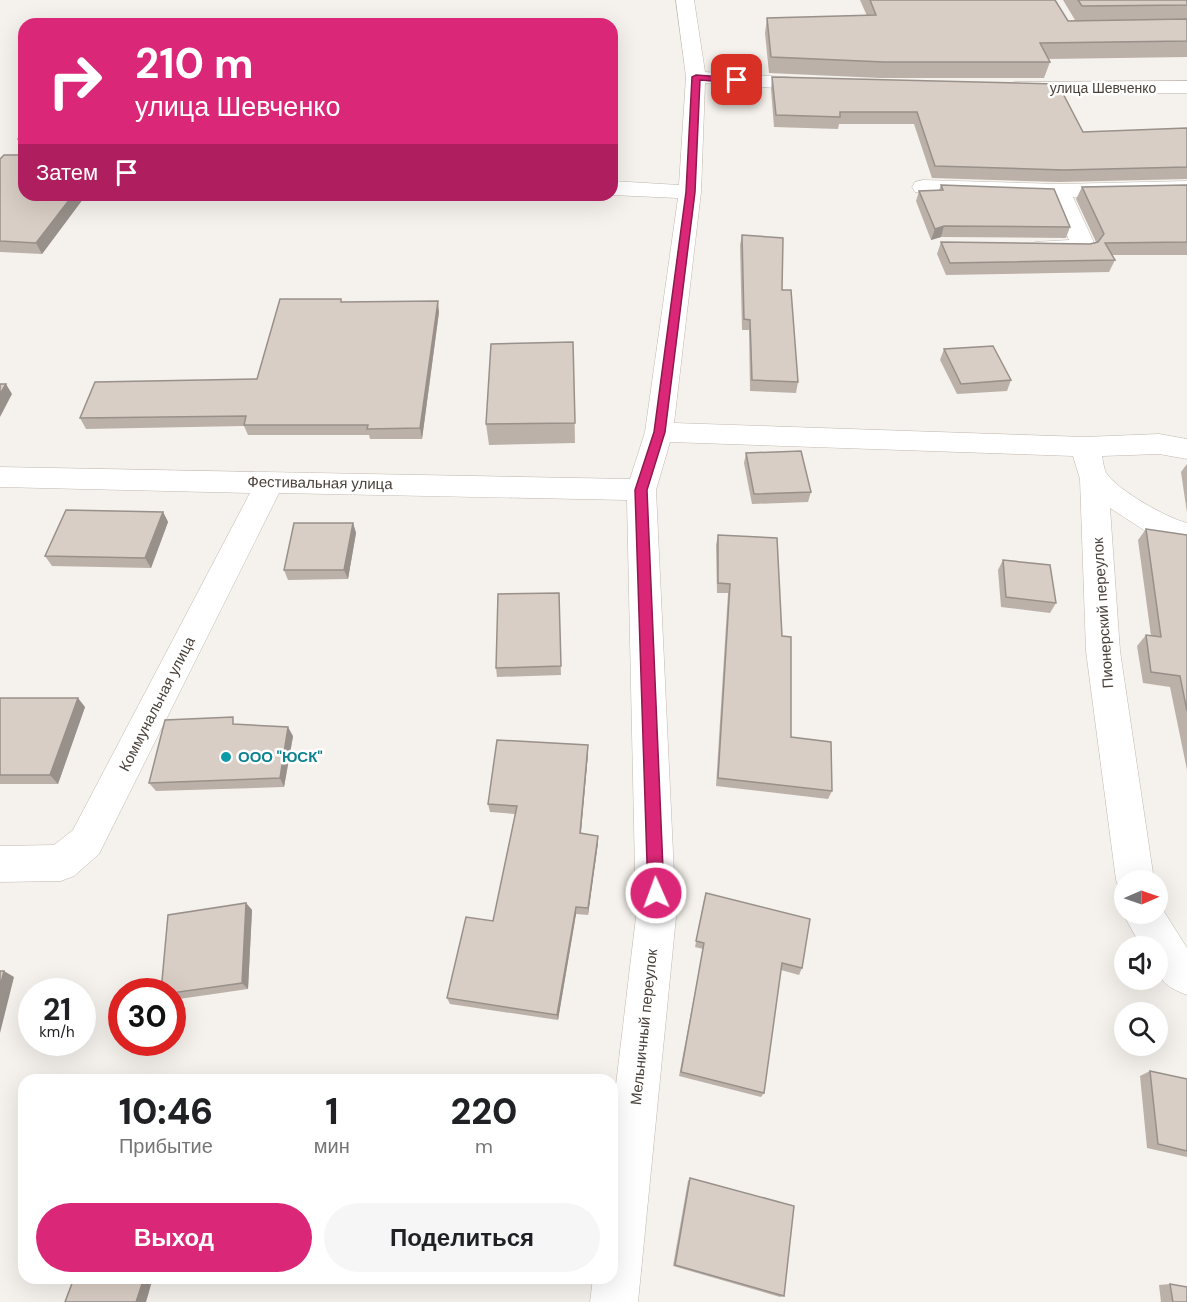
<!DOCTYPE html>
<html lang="ru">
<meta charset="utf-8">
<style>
body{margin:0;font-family:"DM Sans",sans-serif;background:#f6f6f6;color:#202124;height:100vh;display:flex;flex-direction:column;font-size:22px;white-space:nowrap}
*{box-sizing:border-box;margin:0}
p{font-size:20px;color:#757577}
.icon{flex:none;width:33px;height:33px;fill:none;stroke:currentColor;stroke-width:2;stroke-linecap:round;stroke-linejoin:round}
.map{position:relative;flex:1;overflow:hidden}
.drawer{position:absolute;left:18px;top:1074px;width:600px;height:210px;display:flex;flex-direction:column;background:#fff;border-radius:18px;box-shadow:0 6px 24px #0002}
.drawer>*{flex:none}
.banner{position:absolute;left:18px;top:18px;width:600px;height:183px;border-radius:18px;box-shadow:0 6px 24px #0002;background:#db2777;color:#fff;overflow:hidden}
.needle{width:39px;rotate:88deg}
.tools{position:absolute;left:1114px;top:870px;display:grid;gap:12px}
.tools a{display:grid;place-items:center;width:54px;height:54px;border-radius:50%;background:#fff;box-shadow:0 6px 24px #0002;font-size:30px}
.speed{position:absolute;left:18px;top:978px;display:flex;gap:12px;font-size:30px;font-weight:700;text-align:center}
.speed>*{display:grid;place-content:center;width:78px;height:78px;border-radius:50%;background:#fff;box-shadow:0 6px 24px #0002;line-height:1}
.speed small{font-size:15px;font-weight:400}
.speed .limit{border:9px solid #d22;background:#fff;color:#111}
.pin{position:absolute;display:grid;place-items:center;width:51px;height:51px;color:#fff;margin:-26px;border-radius:12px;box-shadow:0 3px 9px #0006}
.me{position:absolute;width:66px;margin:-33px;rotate:358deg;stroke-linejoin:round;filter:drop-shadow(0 0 4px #0008)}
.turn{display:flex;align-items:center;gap:21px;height:126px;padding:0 18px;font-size:27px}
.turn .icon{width:78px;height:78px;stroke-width:2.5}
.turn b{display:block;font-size:42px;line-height:51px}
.then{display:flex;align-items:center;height:57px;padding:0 18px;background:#0003;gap:12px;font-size:22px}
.eta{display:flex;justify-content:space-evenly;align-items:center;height:102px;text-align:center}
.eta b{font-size:36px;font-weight:800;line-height:42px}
.button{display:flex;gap:12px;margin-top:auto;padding:12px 18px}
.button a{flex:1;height:69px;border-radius:36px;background:#db2777;color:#fff;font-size:24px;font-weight:800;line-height:69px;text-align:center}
.button a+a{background:#f6f6f6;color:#202124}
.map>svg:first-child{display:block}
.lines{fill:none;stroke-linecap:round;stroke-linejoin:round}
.minor-casing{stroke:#c0b8af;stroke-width:1}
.minor{fill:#fff;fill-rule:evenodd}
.wall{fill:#bbb1a9}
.shaded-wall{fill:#98908a}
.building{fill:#d9cec5;stroke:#98908a;stroke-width:1.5}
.route{fill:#db2777;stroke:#8e194d;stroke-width:1.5}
.culture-dot{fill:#0f9aa8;stroke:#fff;stroke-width:2}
.labels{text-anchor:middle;stroke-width:5;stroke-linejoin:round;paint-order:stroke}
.far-street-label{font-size:14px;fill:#49413a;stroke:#fff}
.street-label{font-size:15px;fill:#49413a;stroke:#fff}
.culture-label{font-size:15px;font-weight:bold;fill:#0d838f;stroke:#fff;text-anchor:start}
</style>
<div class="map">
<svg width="1187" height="1302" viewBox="0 0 1187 1302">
<rect width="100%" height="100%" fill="#f5f1ec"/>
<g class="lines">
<defs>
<g id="minor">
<path d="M676,0H694L705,72L817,79L824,81L827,85L824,89L817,91L705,83L701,192L674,423L1085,437L1159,434L1187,439V459L1159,454L1102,456C1103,461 1104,470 1107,474C1119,491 1167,518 1187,523V545L1150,534L1110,508L1120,651L1154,880H1125V894L1121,893L1116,880L1086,651L1080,479L1073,456L670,442L656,490L676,917L638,1302H590L593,1278H612V1118L636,917L627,500L279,493L99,854L74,876L61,881L0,882V846L54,845L73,830L250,493L0,487V467L630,479L645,432L678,198L612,195V181L679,185L686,77Z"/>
<path d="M1187,81V93L1015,94L1008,92L1005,88L1008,84L1015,82Z"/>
<path d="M923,180L1059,184L1187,181V195L1073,197L1096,247L1092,252C1075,256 1052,256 1035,252L1031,247L1035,242L1069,240L1051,197L915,192L912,187L915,182Z"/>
<path d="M1158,902L1187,948V995C1157,983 1158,977 1158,946H1141L1123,914L1125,910V914H1158Z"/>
</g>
</defs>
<use href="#minor" class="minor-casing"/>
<use href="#minor" class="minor"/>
</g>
<g class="wall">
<path d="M860,0H1055L1068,21L1075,20L1063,0H1187V57L1048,59L1050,62L1044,78H880L769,73L765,33L767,18L867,16Z"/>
<path d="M772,77L1083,132L1187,128V179L1059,182L932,178L914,124H839L838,129L774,127L771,89Z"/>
<path d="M24,133V195H86L42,254L0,252V159L20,155L21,145L18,139Z"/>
<path d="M941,185L1070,227L1066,238L941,237L931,240L916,201L919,191L939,190Z"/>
<path d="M1187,185V255H1112L1115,260L1109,272L946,275L937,254L941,242L1090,244L1096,242L1076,199L1082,187Z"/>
<path d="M742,235L782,290L798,382L796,393L750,391L749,330H742L740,245Z"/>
<path d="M342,302L439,312L422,439H370L369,435H248L244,426L86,429L80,418L257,379Z"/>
<path d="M573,342L575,443L489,445L486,424Z"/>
<path d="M944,349L1011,380L1007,391L957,394L940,360Z"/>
<path d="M746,453L811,492L808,502L752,504L744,463Z"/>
<path d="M1187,464V513L1181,472Z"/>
<path d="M163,512L168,522L151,568L52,566L45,556Z"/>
<path d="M353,523L356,533L348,579L288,580L284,570Z"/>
<path d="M1146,529L1187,535V770L1170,687L1143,683L1137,646L1146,635L1151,636L1138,540Z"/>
<path d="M718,535L782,636L791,737L832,791L828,799L716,786L728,593H717L716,545Z"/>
<path d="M1003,560L1056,603L1050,613L1001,607L998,570Z"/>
<path d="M559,593L561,675L497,677L496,668Z"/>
<path d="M0,698L85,707L58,784H0Z"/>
<path d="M237,724L293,736L284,787L156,791L149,783Z"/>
<path d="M588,754L581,833L598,843L588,915L576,914L558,1020L450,1004L447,998L493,921L515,814L490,812L488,804Z"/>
<path d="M704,900L802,968L799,975L781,970L764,1093L761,1097L679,1076L703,949L695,947Z"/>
<path d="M246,903L252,910L248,989L172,1000V992Z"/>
<path d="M1150,1071L1187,1079V1157L1147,1148L1140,1076Z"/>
<path d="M690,1178L784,1296L780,1297L673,1266L688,1181Z"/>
<path d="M1170,1284L1187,1302H1161L1159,1285Z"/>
</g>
<g class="shaded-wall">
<path d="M73,195H86L42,254L36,243Z"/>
<path d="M944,226L941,237L931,240L935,229Z"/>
<path d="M438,301L439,312L422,439L420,428Z"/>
<path d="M6,384L12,394L0,417V394Z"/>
<path d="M163,512L168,522L151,568L145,558Z"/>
<path d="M353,523L356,533L348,579L344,570Z"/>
<path d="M78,698L85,707L58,784L50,775Z"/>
<path d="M288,727L293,736L284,787L280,778Z"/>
<path d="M588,745V754L580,841V833Z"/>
<path d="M598,836V843L588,915V908Z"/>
<path d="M246,903L252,910L248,989L242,983Z"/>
<path d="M576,907V914L558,1020L557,1015Z"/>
<path d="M4,971L14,977L0,1033V987Z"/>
<path d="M144,1278H153L146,1302H136Z"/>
</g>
<g class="building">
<path d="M870,0H1055L1068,21L1187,19V41L1040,43L1050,62H884L771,57L767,18L876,15Z"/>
<path d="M1078,0H1187V5L1082,6Z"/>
<path d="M772,77L1058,84L1083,132L1187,128V167L1064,170L935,166L917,112H840V117L776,115Z"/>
<path d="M24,133V195H73L36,243L0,241V159L4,155H20L21,142L18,139Z"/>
<path d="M941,185L1054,189L1070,227L944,226L935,229L919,191L943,190Z"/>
<path d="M1187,185V242L1105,243L1115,260L950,263L941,242L1090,244L1098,242L1104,234L1082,187Z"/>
<path d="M742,235L783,238L782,290H791L798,382L752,380L750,320L744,319Z"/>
<path d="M280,299H341V302L438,301L420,428L367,429L368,425H244L246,416L80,418L95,382L257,379Z"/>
<path d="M573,342L575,423L486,424L491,344Z"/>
<path d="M993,346L1011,380L961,384L944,349Z"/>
<path d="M0,384H6L0,394Z"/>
<path d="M801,451L811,492L754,494L746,453Z"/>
<path d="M66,510L163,512L145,558L45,556Z"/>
<path d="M294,523H353L344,570H284Z"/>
<path d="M1146,529L1187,535V711L1180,676L1151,672L1146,635L1161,637Z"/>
<path d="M718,535L777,538L782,636L791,637V737L831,742L832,791L718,778L730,584L718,583Z"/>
<path d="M1003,560L1050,565L1056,603L1006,597Z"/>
<path d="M559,593L561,666L496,668L498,594Z"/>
<path d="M0,698H78L50,775H0Z"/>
<path d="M233,717V724L288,727L280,778L149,783L165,720Z"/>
<path d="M497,740L588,745L580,833L598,836L588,908L576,907L557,1015L447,998L466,917L493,921L517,806L488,804Z"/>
<path d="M706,893L810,919L802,968L782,963L764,1093L681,1072L704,943L696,941Z"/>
<path d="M246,903L242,983L172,993V992H161L168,915Z"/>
<path d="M0,971H4L0,987Z"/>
<path d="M1150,1071L1187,1079V1151L1158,1144Z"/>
<path d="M690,1178L794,1206L784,1296L675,1265Z"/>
<path d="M74,1278H144L136,1302H65Z"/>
<path d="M1170,1284L1187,1287V1302H1173Z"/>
</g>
<path class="route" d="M696,75L737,78L741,80L737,83L700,80L695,192L665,432L647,490L664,893L661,899L656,901L650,899L648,893L635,490L654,432L686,192L692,77Z"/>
<circle class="culture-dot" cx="226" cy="757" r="6"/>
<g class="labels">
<g class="far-street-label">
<text x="1103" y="93">улица Шевченко</text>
</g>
<g class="street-label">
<text transform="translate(320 483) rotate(1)" y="5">Фестивальная улица</text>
<text transform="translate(1103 613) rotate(-94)" y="5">Пионерский переулок</text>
<text transform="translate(157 704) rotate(-63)" y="5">Коммунальная улица</text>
<text transform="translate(644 1027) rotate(-84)" y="5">Мельничный переулок</text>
</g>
<g class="culture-label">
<text x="238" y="762">ООО "ЮСК"</text>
</g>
</g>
</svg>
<div class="tools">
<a><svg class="needle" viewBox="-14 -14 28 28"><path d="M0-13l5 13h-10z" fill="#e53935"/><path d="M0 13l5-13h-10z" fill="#757577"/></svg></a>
<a><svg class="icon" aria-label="sound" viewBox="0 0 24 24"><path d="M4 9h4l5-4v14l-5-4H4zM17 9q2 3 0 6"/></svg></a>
<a><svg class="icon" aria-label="search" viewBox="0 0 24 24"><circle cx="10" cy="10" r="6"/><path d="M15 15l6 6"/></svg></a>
</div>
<div class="speed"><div>21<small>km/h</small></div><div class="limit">30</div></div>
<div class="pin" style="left:737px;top:80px;background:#d93025"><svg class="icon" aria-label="arrive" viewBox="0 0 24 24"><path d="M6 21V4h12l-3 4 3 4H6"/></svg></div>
<svg class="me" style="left:656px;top:893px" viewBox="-20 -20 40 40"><circle r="17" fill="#db2777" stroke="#fff" stroke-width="3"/><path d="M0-11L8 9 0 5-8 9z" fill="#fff"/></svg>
<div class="banner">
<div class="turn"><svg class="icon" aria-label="right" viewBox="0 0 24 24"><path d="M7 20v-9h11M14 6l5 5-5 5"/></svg><div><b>210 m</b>улица Шевченко</div></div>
<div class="then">Затем<svg class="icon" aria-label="arrive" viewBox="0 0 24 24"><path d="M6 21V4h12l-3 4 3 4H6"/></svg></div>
</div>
<section class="drawer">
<div class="eta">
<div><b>10:46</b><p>Прибытие</p></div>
<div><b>1</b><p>мин</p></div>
<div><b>220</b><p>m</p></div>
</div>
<div class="button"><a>Выход</a><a>Поделиться</a></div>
</section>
</div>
